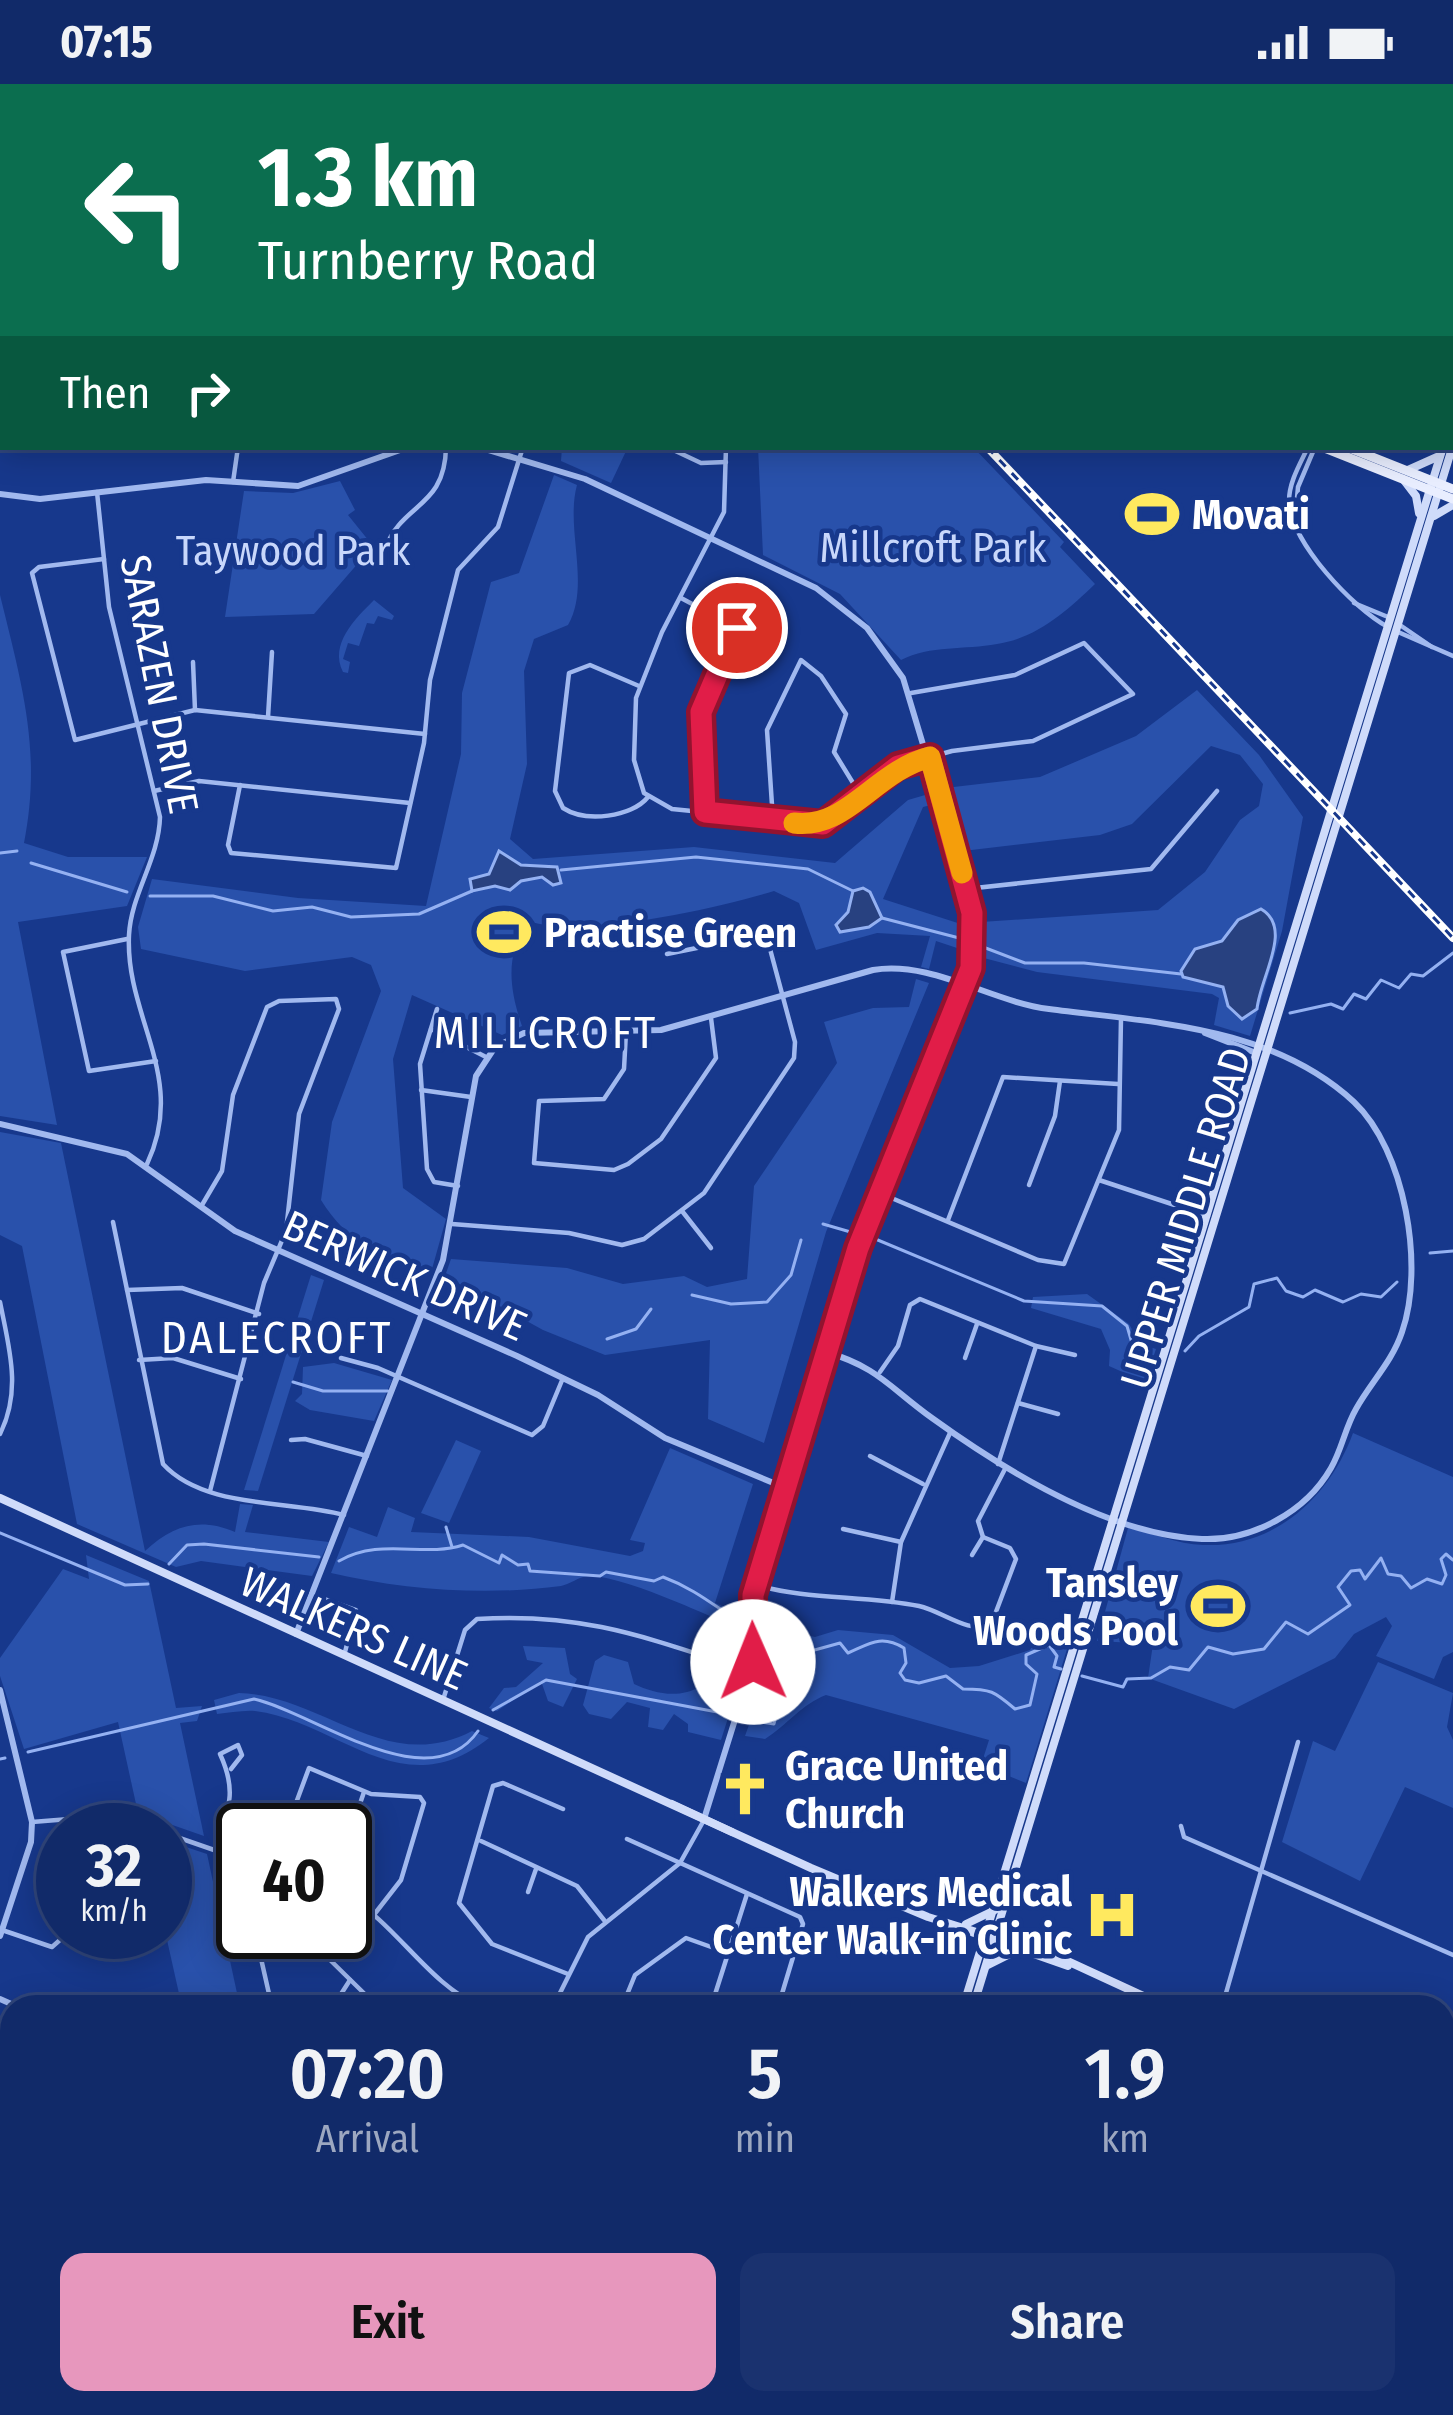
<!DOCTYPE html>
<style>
body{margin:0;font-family:"Fira Sans Condensed",sans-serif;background:#1a326f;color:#f1f3f6;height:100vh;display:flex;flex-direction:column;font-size:45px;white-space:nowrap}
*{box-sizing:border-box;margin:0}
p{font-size:39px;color:#9ca7c0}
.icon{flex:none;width:66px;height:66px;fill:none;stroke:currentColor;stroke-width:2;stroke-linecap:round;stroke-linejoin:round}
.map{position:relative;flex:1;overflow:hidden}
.panel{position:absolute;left:0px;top:1911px;width:1455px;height:420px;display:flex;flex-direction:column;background:#112a69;border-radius:36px 36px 0 0;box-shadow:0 6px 30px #0003,0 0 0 3px #30467d}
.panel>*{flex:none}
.guide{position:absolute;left:0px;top:0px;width:1455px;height:366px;box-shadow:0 6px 30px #0003,0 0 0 3px #30467d;background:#0b6e4f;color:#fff;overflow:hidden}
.speed{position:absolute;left:36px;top:1719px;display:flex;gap:24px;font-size:60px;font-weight:700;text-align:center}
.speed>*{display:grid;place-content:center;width:156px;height:156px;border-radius:50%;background:#112a69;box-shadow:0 6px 30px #0003,0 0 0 3px #30467d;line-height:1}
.speed small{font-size:30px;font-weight:400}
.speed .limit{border:6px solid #111;border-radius:18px;background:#fff;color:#111}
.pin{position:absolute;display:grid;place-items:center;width:102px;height:102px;color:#fff;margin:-51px;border:6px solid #fff;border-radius:50%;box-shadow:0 3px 12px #0007}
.me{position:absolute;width:132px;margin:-66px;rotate:359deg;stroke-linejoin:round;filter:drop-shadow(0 0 9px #0008)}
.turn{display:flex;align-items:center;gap:42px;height:252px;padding:0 60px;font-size:54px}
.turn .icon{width:156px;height:156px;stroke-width:2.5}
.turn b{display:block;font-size:84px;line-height:102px}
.then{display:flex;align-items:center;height:114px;padding:0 60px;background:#0003;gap:24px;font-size:45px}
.eta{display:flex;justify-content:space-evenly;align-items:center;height:204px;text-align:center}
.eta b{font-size:72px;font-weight:600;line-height:84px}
.primary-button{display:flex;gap:24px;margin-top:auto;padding:24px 60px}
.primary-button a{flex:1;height:138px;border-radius:24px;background:#e797bd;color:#111;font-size:48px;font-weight:600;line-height:138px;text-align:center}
.primary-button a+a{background:#1a326f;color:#f1f3f6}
.status{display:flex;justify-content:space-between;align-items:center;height:84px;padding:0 60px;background:#112a69;direction:ltr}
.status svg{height:33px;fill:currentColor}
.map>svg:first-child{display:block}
.green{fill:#2951ab}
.water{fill:#284180;stroke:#94b1f2;stroke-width:3}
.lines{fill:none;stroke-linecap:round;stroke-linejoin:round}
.stream{stroke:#94b1f2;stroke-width:3}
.minor{stroke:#a1b9ef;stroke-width:4.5}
.tertiary{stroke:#a1b9ef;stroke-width:6}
.secondary{stroke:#cfdbfa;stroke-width:8}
.primary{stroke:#e9eeff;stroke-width:9}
.rail-casing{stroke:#fff;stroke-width:8}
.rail{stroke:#17388c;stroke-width:3;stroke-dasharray:9;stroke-linecap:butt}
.route-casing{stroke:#92132f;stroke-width:30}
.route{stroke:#e11d48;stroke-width:21}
.slow{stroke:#f59e0b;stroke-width:21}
.labels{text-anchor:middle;stroke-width:9;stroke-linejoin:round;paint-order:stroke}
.poi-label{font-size:42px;font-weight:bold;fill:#fff;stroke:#17388c;text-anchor:start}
.park-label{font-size:42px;fill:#c8d7fb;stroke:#17388c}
.street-label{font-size:42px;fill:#fff;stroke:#17388c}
.neighbourhood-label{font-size:45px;letter-spacing:3px;fill:#fff;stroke:#17388c}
</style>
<div class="status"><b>07:15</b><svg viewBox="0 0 49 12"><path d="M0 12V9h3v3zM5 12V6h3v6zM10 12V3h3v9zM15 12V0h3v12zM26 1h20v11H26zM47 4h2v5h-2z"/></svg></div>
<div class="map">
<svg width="1453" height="2331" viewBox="0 0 1453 2331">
<rect width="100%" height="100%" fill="#17388c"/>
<g class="green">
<path d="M562,363H628L611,399L561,377Z"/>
<path d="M758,363H973L1064,458L1060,463L1095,500C1067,527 1037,554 997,560C965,566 930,561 901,576L840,510L763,471Z"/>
<path d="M554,391L577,401C565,445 591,501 568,541L534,555L524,587L527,680L510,755L533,775L694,763L835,779L908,716L932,709L935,720L923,723L883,815L967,842L966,867L936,857L929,885L921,883L930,852L877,849L816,866L799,819L774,807C718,824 583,855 528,837C505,871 509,904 522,942L502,951L412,911L393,975L403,1104L446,1135L432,1185C386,1181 346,1157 321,1116L332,1038L381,907L371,881L352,873L245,887L141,865L138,843L152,795L298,814L426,822L461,670L462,609L491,498L519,489Z"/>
<path d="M340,397L355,426L348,431L373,462L314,530L225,533L244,407L293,409Z"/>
<path d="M0,511C22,601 42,667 24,759L68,773H147L127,822L18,838L57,1041L0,1032Z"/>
<path d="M374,516L394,532L392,536L378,532L374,540L367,539L359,562L348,559L343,575L350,578L348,589L343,588C329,560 355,535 374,516Z"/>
<path d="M1197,606L1259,671L1303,733L1282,847L1250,952L1214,941L1219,914L1212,910L1037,888L980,873L981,838L1158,826L1205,788L1240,736L1259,722L1263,700L1240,671L1211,662L1132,740L1100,751L963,767L945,704L1040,693L1136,652Z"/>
<path d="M916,895L929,899L826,1148L764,1359L708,1335L710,1256L605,1271L543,1246L445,1192L451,1175L567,1184L623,1200L684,1192L707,1203L747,1195L754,1102L837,979L824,938L873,924L909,923Z"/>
<path d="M0,1048L61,1059L145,1467C173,1441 200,1433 235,1448L240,1420L253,1421L245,1448L329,1458L312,1492L201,1477L176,1483L77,1440L22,1162L0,1151Z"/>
<path d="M311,1191L324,1196L258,1407L244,1406Z"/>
<path d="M1087,1210L1129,1240L1140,1260L1156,1265L1145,1298L1109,1282L1110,1266L1101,1245L1031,1224L1033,1213Z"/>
<path d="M334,1279L392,1296L374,1337L310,1326L295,1317L302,1310L303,1283Z"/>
<path d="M1353,1349L1453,1393V1568L1443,1573L1434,1595L1376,1572L1392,1542L1386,1533L1354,1550L1335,1574L1234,1625L1148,1594L1153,1560L1097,1557L1128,1444C1153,1449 1177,1460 1203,1461C1276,1464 1330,1412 1353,1349Z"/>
<path d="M456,1356L481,1367L449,1439L421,1429Z"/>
<path d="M670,1364L753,1400L715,1519L745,1532V1547C711,1533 621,1490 587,1492C579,1493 570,1500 561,1502C486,1512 404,1506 331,1489L349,1443L377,1453L388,1423L415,1434L411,1448L529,1453L630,1472L643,1467L645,1459L630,1456Z"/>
<path d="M86,1471L149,1497L176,1624L202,1622L197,1637L180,1639L204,1752L138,1729L118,1638L24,1665L0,1592V1574L63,1485L89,1495Z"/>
<path d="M760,1540L815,1553L838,1546L893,1551L950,1584L979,1582L1030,1566L1043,1543L1071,1552L1026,1699L981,1681L989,1656L826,1611C802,1620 787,1641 765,1655L745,1652L751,1635L768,1628L773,1616L758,1610L764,1556Z"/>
<path d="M523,1562L565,1564L570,1590L577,1595L563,1623L548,1617L541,1597L497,1627L489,1624L504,1604L516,1603L543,1579L527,1576Z"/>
<path d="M604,1571L628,1578L634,1600C655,1610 680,1615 701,1602L735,1612L721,1656L688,1648V1640L674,1630L663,1646L648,1643L650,1624L627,1618L611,1635L589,1630L583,1621L595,1577Z"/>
<path d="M1378,1578L1453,1609L1447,1643L1453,1656V1724L1405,1703L1360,1797L1282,1758L1313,1657L1335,1667Z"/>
<path d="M239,1609C322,1611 387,1692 472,1647L489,1654C402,1724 338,1637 255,1627C243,1626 229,1629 217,1630L214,1616Z"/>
<path d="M165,1756L207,1770L240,1923H182L165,1847Z"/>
<path d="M1443,2132L1453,2138V2308L1443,2304Z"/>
<path d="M0,2205L9,2213L1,2240L12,2246V2319H93L67,2331H0Z"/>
</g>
<g class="water">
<path d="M499,767L521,781L557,783L561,799L553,801L542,793L521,797L510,806L495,802L472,807L470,795L489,790Z"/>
<path d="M863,804L870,808L882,834L869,843L840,848L836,841L848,828L853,807Z"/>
<path d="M1261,825C1294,844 1260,893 1257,925L1242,935L1228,922L1223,903L1183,893L1181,887L1195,865L1222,857L1238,836Z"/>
</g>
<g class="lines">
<g class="stream">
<path d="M0,273L3,274"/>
<path d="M1452,273H1453"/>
<path d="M0,769L17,767"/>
<path d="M31,779L127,808"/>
<path d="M561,786L696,773L808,785L853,807"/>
<path d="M150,812H213L273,827L312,823L351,833L419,830L472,807"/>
<path d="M882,834L963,855"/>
<path d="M983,863L1025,879H1084L1181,890"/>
<path d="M1290,929L1331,920L1343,925L1354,910L1366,915L1381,896L1399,904L1411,890L1423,892L1453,869"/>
<path d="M823,1140L854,1149"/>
<path d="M873,1154L1024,1217L1102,1222L1127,1242L1136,1273L1151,1281"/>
<path d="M1430,1169L1453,1167"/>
<path d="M692,1211L731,1220L767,1218L791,1191L801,1156"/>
<path d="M607,1255L636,1245L651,1225"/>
<path d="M1185,1267L1199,1252L1249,1223L1254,1200L1277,1194L1286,1207L1303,1213L1315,1206L1343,1218L1361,1210L1381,1213L1397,1198"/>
<path d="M293,1298L323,1307H388"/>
<path d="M446,1443L452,1463"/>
<path d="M0,1449L125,1501L148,1500"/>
<path d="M339,1477C381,1453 423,1474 463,1461L499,1479L502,1471L518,1481L528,1480L530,1487L600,1492L606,1488L654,1497L663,1493C693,1504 712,1520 741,1539"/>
<path d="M169,1480L187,1461L204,1460L319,1473"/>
<path d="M766,1548L811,1567L840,1559L848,1569C869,1560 881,1550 904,1564L906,1579L900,1589L905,1596L919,1599L946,1592L963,1605C991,1605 994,1607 1015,1625L1030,1621L1037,1590L1026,1580V1571L1049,1561L1057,1572L1054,1583L1061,1585"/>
<path d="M1082,1592L1123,1603L1127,1595L1151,1594L1170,1583L1189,1586L1208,1563L1233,1570L1264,1565L1286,1538L1308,1550L1350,1521L1338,1503L1351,1487L1360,1486L1365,1495L1381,1474L1388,1490L1401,1492L1411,1504L1427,1495L1442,1500L1446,1491L1441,1475L1446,1470L1453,1476"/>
<path d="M493,1626L546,1596L728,1630"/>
<path d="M747,1636L774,1640L783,1605L811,1568"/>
<path d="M28,1668L254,1615C313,1628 429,1718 478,1647"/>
<path d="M0,1675L5,1674"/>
<path d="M1443,2163L1453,2168"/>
<path d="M0,2246L12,2252"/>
<path d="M50,2331L73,2319"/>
</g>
<g class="minor">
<path d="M403,0V3"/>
<path d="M464,0L471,3"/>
<path d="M817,0L825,3"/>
<path d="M1212,0L1219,3"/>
<path d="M1308,0L1311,3"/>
<path d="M1406,0L1407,3"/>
<path d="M51,3L63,0"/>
<path d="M257,3V0"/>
<path d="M407,3L410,0"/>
<path d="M438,3L440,0"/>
<path d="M803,3L810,0"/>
<path d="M926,3L927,0"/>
<path d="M976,3L977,0"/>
<path d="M1147,3L1149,0"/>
<path d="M1199,3L1200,0"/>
<path d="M1245,3L1246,0"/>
<path d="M1345,3L1346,0"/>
<path d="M1452,202L1453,203"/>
<path d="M1452,253L1453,254"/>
<path d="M667,363L701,379L726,378"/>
<path d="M726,363L724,428L662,548L636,614L634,676L644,709L672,725L822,740L898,682L952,667L1033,657L1133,610L1084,559L1015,591L911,609"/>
<path d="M1308,363C1300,380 1289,398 1289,417C1290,458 1354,525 1388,543"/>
<path d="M233,398L238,363"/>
<path d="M97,408L109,523L160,733C159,775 131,810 129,851C125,934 188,993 147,1080"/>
<path d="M1295,437L1298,403L1315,363"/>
<path d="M385,465C402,418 445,425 446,363"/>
<path d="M104,475L39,483L32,489L75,656L195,626L425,650"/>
<path d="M681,514L737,544L701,628L705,728"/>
<path d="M1354,519L1388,533"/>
<path d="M1397,539L1432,563"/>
<path d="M1398,548L1453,572"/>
<path d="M193,578L195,626"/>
<path d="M639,602L590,581L569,589L555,707L563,724C586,739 632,733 648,713"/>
<path d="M268,633L272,568"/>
<path d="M240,701L228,761L231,769L396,784L424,659L430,596L458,486L498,443L523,363"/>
<path d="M154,707L199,697L410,719"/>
<path d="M773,736L767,646L801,576L821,592L846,630L834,668L861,712"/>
<path d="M966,805L1151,785L1217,707"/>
<path d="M127,855L63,868L89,987L156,977"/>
<path d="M437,925L420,980L427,1085L434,1098L458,1102"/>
<path d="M431,945L486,973"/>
<path d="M626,948L624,985L604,1015L539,1017L534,1079L614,1086L628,1080L661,1055L716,974L711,934"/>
<path d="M421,1006L471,1013"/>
<path d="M1099,1096L1208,1132"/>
<path d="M1029,1101L1055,1032L1060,997"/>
<path d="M882,1110L1038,1176L1064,1180L1119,1046L1121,934"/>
<path d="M202,1121L222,1087L233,1011L267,923L279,917L336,915L339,925L299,1030L286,1147L264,1199L210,1407"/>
<path d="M682,1127L711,1164"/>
<path d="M948,1136L1003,993L1118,1000"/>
<path d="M113,1138L163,1380C204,1425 289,1416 344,1431"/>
<path d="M452,1140L569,1149L622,1161L644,1155L704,1109L794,974L795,958L766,850L667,870"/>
<path d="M127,1206L182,1204L259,1230"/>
<path d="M0,1218C9,1264 22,1306 0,1350"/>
<path d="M1036,1262L1075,1271"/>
<path d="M341,1274L378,1284L532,1351L543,1342L563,1294"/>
<path d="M965,1274L977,1240"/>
<path d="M139,1276L173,1274L241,1295"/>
<path d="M880,1288L898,1262L910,1221L920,1215L1036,1262L998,1380"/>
<path d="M1018,1319L1058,1330"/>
<path d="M291,1356L305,1355L367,1372"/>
<path d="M870,1372L923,1400"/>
<path d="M843,1445L901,1458"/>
<path d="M972,1471L983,1453"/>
<path d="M756,1501C808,1516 865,1511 919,1522C942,1527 968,1550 991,1541L1016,1475L1010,1464L983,1453L978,1437L1005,1385"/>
<path d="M313,1511L356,1526L345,1568"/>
<path d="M892,1518L901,1458L950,1349"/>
<path d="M443,1616L465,1546L477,1535C585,1528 650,1555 750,1587"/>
<path d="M563,1725L503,1699L493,1702L459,1819L492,1860L568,1890"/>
<path d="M32,1738L107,1732L158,1746"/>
<path d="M1181,1742L1184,1753L1453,1871"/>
<path d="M286,1746L309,1684L371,1710L420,1713L424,1719L401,1796L373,1832"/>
<path d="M351,1746L364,1708"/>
<path d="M165,1749L243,1776"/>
<path d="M627,1755L800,1833L803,1840L778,1923"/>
<path d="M481,1757L577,1802L604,1836"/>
<path d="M215,1766C228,1725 238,1709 220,1670L238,1661L242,1671L231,1685"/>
<path d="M528,1808L536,1785"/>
<path d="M345,1810C398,1841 426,1898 481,1923"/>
<path d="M2,1846L52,1863L69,1848"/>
<path d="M255,1848L272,1923"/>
<path d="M319,1848L326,1872L378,1923"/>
<path d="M334,1921L350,1896"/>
<path d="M553,1923L588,1853L680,1779L704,1736"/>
<path d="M637,1923L626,1913L635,1891L686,1854L728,1869"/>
<path d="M711,1923L747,1810"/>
<path d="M1222,1923L1298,1658"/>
<path d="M1443,1964L1453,1931"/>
<path d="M0,2029L12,2035"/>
<path d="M1443,2101L1453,2106"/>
<path d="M0,2113L12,2118"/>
<path d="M0,2160L12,2124"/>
<path d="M0,2193L12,2204"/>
<path d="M189,2319L194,2331"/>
<path d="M394,2319L400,2331"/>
<path d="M741,2319L763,2331"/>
<path d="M1392,2319L1419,2331"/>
<path d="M139,2331L165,2319"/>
<path d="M567,2331L585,2319"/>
<path d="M657,2331L661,2319"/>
<path d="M720,2331L723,2319"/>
</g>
<g class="tertiary">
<path d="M887,0L890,3"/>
<path d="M0,410L40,415L206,396L298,402L403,365L488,366L585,395L816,504L867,544L903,594L968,810L973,874L945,957L858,1164L826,1268L753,1511V1578L704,1735"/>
<path d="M1205,949L1256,969"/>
<path d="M0,1040L127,1070L235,1147L517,1272L598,1311L665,1354L788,1405"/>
<path d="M296,1550L443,1176L476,992L495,963L524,949L661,946L873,886C931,876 992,918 1049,925C1155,939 1272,942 1354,1018C1405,1066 1425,1183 1402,1248C1392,1278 1371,1298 1356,1325C1345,1344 1342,1365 1331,1384C1306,1428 1252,1457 1202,1455C1110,1451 1004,1386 932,1334C890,1304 878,1283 826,1268"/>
<path d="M0,1606L32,1738L31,1758L0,1852"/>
<path d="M0,1915L18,1923"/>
<path d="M923,2319L954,2331"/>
<path d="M1299,2331L1304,2319"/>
</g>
<g class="secondary">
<path d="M1452,329L1453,325"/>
<path d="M1408,386L1437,373"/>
<path d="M1403,395L1416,412L1419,429"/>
<path d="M1434,432L1453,421"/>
<path d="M0,1414L811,1784L928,1833L1063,1875L1167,1923"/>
<path d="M672,1720L732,1748"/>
<path d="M943,1838L1068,1882"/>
<path d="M966,1840L995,1826"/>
<path d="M986,1882L1014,1868"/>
<path d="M963,1923L1443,363"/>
<path d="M973,1923L1453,361"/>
<path d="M1443,2046L1453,2050"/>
<path d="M837,2331L840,2319"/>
<path d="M846,2331L850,2319"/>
</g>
<g class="primary">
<path d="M516,0L523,3"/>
<path d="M18,3L19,0"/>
<path d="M30,3L31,0"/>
<path d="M0,61L3,51"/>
<path d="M0,97L3,88"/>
<path d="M1322,363L1453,415"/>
<path d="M1347,363L1453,405"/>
</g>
<defs>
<g id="rail">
<path d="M645,0L648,3"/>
<path d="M987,363L1453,854"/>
</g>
</defs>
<use href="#rail" class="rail-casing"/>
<use href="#rail" class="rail"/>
</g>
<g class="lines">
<defs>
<path id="route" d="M737,544L701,628L705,728L823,740L898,682L930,673L972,829L971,884L858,1164L753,1511V1578"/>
</defs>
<use href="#route" class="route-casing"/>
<use href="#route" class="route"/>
<path class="slow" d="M794,739C847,746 875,687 930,673L962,789"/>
</g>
<defs>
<symbol id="stadium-bare" viewBox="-9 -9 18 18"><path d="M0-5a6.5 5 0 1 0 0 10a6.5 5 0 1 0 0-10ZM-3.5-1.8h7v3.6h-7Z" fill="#ffe95f" stroke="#17388c" stroke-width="2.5" paint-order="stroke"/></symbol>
<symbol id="church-bare" viewBox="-9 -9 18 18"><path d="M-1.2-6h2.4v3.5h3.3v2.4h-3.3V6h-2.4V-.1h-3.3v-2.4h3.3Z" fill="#ffe95f" stroke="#17388c" stroke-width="2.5" paint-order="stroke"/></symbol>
<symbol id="hospital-bare" viewBox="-9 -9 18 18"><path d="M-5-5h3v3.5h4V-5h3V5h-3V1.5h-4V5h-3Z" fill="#ffe95f" stroke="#17388c" stroke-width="2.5" paint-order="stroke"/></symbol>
</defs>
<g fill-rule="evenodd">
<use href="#stadium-bare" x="1114" y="392" width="76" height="76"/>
<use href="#stadium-bare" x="466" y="810" width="76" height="76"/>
<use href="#stadium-bare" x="1180" y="1484" width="76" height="76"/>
<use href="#church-bare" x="707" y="1667" width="76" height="76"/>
<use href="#hospital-bare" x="1074" y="1793" width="76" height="76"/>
</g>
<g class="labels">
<g class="poi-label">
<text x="1192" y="445">Movati</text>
<text x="544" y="863">Practise Green</text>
<text x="1178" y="1513" text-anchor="end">Tansley<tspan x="1178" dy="48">Woods Pool</tspan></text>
<text x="785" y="1696">Grace United<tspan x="785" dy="48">Church</tspan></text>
<text x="1072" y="1822" text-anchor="end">Walkers Medical<tspan x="1072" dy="48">Center Walk-in Clinic</tspan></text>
</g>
<g class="park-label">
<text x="933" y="478">Millcroft Park</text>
<text x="293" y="481">Taywood Park</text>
</g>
<g class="street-label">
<text transform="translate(160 600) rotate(79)" y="15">SARAZEN DRIVE</text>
<text transform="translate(1185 1134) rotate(-73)" y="15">UPPER MIDDLE ROAD</text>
<text transform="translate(405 1191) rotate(24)" y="15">BERWICK DRIVE</text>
<text transform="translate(354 1544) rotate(24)" y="15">WALKERS LINE</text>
</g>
<g class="neighbourhood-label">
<text x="546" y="964">MILLCROFT</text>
<text x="277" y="1269">DALECROFT</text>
</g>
</g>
</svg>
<div class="speed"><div>32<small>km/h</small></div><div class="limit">40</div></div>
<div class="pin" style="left:737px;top:544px;background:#d93025"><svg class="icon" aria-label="arrive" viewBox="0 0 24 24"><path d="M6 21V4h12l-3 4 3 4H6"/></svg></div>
<svg class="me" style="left:753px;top:1578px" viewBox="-20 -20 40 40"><circle r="19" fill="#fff"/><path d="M0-13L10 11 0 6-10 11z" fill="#e11d48"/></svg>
<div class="guide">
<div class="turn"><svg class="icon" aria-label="left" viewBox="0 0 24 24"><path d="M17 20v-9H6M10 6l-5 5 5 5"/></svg><div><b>1.3 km</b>Turnberry Road</div></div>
<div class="then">Then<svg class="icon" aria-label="right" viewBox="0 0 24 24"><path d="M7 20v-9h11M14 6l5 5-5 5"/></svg></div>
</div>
<section class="panel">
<div class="eta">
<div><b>07:20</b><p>Arrival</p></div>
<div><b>5</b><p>min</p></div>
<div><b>1.9</b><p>km</p></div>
</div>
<div class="primary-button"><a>Exit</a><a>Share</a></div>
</section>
</div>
